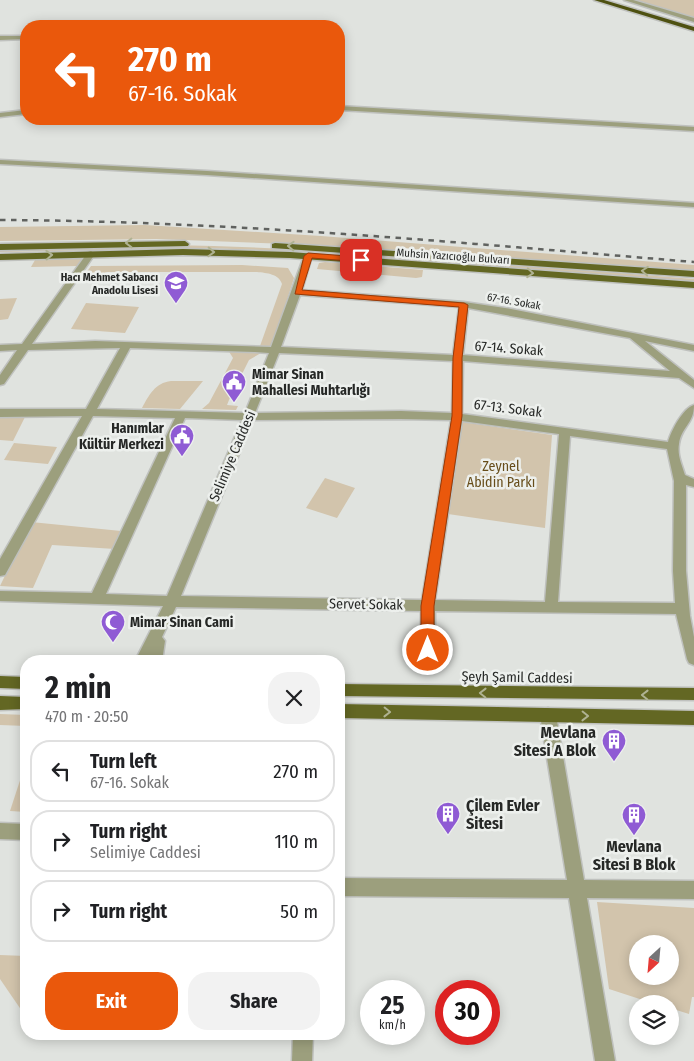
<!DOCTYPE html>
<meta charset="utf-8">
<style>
body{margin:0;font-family:"Fira Sans Condensed",sans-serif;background:#f2f2f2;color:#202124;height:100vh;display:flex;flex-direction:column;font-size:19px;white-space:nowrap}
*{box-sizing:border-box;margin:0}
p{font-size:16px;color:#757577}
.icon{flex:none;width:28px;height:28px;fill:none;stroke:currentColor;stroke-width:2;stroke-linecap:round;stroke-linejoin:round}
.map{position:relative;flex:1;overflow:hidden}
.panel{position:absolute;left:20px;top:655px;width:325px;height:385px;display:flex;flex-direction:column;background:#fff;border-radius:20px;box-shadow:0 2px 12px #0003}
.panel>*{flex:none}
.guide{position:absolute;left:20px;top:20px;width:325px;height:105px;border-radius:20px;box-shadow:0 2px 12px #0003;background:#ea580c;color:#fff;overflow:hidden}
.needle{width:32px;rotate:206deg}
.tools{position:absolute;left:629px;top:935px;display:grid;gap:10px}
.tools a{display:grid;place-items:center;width:50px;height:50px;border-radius:50%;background:#fff;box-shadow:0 2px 12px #0003;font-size:25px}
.speed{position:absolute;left:360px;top:980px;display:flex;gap:10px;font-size:25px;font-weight:700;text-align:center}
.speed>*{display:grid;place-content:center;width:65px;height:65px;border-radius:50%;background:#fff;box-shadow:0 2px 12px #0003;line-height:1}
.speed small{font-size:12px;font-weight:400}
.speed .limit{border:8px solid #d22;background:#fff;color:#111}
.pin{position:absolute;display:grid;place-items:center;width:42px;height:42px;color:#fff;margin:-21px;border-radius:10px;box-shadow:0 2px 8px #0006}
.me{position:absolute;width:55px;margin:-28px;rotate:0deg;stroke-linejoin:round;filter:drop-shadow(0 0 4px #0008)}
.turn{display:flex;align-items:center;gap:18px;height:105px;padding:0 25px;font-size:22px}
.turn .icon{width:65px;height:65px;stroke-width:2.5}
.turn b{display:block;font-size:35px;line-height:42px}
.round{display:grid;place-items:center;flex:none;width:52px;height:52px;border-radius:20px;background:#f2f2f2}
.summary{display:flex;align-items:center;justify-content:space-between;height:85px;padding:0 25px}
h1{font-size:30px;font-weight:700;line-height:38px}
.primary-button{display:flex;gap:10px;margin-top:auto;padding:10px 25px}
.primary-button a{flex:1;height:58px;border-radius:20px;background:#ea580c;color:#fff;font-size:20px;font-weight:700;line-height:58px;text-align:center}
.primary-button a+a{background:#f2f2f2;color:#202124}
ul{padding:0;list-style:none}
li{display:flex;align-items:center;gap:15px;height:62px;margin:0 10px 8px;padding:0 15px;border:2px solid #e0e0e0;border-radius:20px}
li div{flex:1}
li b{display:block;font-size:19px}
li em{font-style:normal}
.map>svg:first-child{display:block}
.green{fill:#d2c4ac;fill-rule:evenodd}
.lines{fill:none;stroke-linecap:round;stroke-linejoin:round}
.minor-casing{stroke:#bfc1be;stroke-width:3}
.major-casing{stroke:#bfc1be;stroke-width:3}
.highway-casing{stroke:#bfc1be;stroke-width:3}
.minor{fill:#9c9f7d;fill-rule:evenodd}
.major{fill:#636723;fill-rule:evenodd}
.highway{fill:#4e5111;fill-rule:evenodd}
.rail{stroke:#60625f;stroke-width:2.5;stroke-dasharray:5.5 5.5;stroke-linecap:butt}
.oneway{stroke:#afb292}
.route{fill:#ea580c;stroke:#983908}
.labels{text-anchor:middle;stroke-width:5;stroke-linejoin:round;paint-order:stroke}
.far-street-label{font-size:11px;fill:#262826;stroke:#edf0ed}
.far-poi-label{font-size:11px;font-weight:bold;fill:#262826;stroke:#edf0ed;text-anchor:end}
.street-label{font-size:14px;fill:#262826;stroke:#edf0ed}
.poi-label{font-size:14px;font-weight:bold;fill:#262826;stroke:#edf0ed;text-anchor:start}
.park-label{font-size:14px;fill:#674d1a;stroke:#edf0ed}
.near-poi-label{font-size:16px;font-weight:bold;fill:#262826;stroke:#edf0ed;text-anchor:end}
</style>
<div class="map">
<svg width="694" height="1061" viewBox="0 0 694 1061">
<rect width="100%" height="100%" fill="#e0e3df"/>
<g class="green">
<path d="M632,0H694V18L692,17Z"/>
<path d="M145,225L321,236L694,265V271L316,245L157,239L0,241V227Z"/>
<path d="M171,245C346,248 520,266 694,279V283L320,252L203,248L0,252V250Z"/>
<path d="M83,258L78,266L31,267L35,260Z"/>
<path d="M325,262L423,270L422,277L416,278L317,269L319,263Z"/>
<path d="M242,265L288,268L294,278L272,347L260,346L282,284C279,274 267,273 257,272H107L98,276L83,277L91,266Z"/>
<path d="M17,298L8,319L0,320V299Z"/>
<path d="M86,303L139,307L125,333L71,329Z"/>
<path d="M228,350L261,353L249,360L229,400L227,405L238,406L236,410L202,409L209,403L233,358Z"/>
<path d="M171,381H203L180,409L142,408C149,395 155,383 171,381Z"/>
<path d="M0,416L25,417L13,441L0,440Z"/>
<path d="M462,422L552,435L545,528L448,514Z"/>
<path d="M14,443L57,447L48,464L4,460Z"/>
<path d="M325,478L355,488L337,518L306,508Z"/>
<path d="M31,522L121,531L115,549L52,545L33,588L0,586Z"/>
<path d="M0,714L26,715V726L0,725Z"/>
<path d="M26,762V812L10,811Z"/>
<path d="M597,902L694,908V997H692L689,1014L670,1008V1004H655L609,989ZM638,944H670V976H638Z"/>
<path d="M0,955L26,956V1017L0,979Z"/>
</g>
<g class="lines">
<defs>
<g id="minor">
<path d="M624,0H633L694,18V22Z"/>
<path d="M0,36H24L26,39L0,40Z"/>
<path d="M339,106L694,127V131L339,110Z"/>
<path d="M26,110V114L0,117V113Z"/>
<path d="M0,160L207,171L694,203V207L207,175L0,164Z"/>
<path d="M91,251L95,254L32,344L95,341L271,347L304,256L308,253L312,256L302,290L464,302L511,309L694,345V351L645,341L694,380V388L679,378L463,361L462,414L668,442C671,431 683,408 694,405C694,424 681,427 679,444C677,455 682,465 685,475L694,479V487L686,485V571L690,616L694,637V665L689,663L687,659L676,614L435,611V650L433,654L428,656L423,654L421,650V611L176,607L162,637L165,641L162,661H135L163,606L0,601V591L92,593L175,418L93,416L5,575L0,576V559L82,416L0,417V409H86L120,348L28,350L4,384L0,385V375L17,350L0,351V345L22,344L88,252ZM300,295L459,307L453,355L281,347ZM468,308L630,338L670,371L463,355ZM130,348L255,352L269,353L245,413L97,409ZM279,353L453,361L452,413L401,411L255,413ZM185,418L242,420L167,596L106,594ZM401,419L451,420L422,600L181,596L253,420ZM462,421L559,434L545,602L435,600ZM570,436L667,449L674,481L673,571L675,603L558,602Z"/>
<path d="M548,708L553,710L556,715L584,880L694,881V899L587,898L615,1061H595L569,898L339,896V878L567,880L540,715L543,710Z"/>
<path d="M0,823L26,824V840L0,839Z"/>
<path d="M293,1034H313L312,1061H292Z"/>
</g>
<g id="major">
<path d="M185,241L189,244L188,246L0,250V244Z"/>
<path d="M275,243L694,271V277L272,248V244Z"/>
<path d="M183,249L290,252L694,282V288L290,258L183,255L0,260V254Z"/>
<path d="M0,676L26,677V689L0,688Z"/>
<path d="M339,684L694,688V700L339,696Z"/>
<path d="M0,696L26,697V709L0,710Z"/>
<path d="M339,704L694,711V725L339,718Z"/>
</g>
<path id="highway" d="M594,0H604L694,27V31Z"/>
</defs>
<use href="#minor" class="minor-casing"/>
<use href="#major" class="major-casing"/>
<use href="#highway" class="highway-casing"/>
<use href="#minor" class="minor"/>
<use href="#major" class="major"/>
<use href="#highway" class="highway"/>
<path class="rail" d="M0,220C232,221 463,243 694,262"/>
</g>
<defs><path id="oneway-chevron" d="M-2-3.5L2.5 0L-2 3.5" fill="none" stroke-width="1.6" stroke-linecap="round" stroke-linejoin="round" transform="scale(1.25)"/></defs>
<g class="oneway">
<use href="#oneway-chevron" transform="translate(129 243) rotate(179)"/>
<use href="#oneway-chevron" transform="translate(291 246) rotate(-178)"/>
<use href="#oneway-chevron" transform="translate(211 252) rotate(2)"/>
<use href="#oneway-chevron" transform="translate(49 255) rotate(-2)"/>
<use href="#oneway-chevron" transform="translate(645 271) rotate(-176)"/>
<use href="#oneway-chevron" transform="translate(530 273) rotate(4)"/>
<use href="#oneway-chevron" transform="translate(483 693) rotate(-179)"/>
<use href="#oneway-chevron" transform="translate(645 695) rotate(-179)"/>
<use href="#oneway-chevron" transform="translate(387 712) rotate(1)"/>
<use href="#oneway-chevron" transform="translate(585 716) rotate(1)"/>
</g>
<path class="route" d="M308,253L361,257L365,260L361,262L312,258L302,290L464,303L468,305L462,358V416L434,606V650L428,655L421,650V606L452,416L453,358L459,307L295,294L304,256Z"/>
<defs>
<symbol id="school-pin" viewBox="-11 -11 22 30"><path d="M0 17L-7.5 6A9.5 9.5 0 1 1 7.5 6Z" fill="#8f5bd4" stroke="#edf0ed"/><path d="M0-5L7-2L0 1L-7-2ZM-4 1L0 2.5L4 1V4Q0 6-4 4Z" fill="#fff"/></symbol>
<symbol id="civic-pin" viewBox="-11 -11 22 30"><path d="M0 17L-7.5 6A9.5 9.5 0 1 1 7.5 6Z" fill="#8f5bd4" stroke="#edf0ed"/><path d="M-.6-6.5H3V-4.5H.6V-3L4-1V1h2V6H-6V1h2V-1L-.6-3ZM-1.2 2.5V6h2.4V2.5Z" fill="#fff"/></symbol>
<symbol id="mosque-pin" viewBox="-11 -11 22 30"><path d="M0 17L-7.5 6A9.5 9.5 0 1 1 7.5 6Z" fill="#8f5bd4" stroke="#edf0ed"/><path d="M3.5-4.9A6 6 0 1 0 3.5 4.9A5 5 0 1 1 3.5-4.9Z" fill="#fff"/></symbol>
<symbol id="building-pin" viewBox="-11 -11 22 30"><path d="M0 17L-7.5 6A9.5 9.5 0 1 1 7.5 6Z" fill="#8f5bd4" stroke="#edf0ed"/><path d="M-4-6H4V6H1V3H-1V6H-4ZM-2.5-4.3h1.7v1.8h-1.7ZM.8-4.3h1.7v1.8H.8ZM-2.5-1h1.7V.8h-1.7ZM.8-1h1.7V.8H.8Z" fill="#fff"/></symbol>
</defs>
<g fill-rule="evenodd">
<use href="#school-pin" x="162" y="269" width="28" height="38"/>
<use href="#civic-pin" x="220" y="368" width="28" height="38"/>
<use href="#civic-pin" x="168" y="422" width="28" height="38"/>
<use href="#mosque-pin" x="99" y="608" width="28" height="38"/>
<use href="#building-pin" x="600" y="727" width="28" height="38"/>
<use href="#building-pin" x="434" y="800" width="28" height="38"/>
<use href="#building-pin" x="620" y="801" width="28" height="38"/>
</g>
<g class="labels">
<g class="far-street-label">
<text transform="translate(453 256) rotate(4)" y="4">Muhsin Yazıcıoğlu Bulvarı</text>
<text transform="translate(514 301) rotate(10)" y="4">67-16. Sokak</text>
</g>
<g class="far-poi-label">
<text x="158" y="281">Hacı Mehmet Sabancı<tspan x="158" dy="13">Anadolu Lisesi</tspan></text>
</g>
<g class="street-label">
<text transform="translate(509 348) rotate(4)" y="5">67-14. Sokak</text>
<text transform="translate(508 408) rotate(7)" y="5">67-13. Sokak</text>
<text transform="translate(232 456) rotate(-67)" y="5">Selimiye Caddesi</text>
<text transform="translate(366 604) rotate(1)" y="5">Servet Sokak</text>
<text transform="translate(517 677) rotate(1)" y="5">Şeyh Şamil Caddesi</text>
</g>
<g class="poi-label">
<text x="252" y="379">Mimar Sinan<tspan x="252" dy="16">Mahallesi Muhtarlığı</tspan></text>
<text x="164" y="433" text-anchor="end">Hanımlar<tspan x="164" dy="16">Kültür Merkezi</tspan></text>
<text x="130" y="627">Mimar Sinan Cami</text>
</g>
<g class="park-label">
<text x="501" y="471">Zeynel<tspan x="501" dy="16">Abidin Parkı</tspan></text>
</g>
<g class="near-poi-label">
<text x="596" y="738">Mevlana<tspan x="596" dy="18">Sitesi A Blok</tspan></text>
<text x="466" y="811" text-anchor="start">Çilem Evler<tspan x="466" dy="18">Sitesi</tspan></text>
<text x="634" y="852" text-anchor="middle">Mevlana<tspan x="634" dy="18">Sitesi B Blok</tspan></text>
</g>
</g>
</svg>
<div class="tools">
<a><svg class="needle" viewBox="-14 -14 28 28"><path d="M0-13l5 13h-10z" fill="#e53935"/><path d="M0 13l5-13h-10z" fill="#757577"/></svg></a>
<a><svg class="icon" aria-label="layers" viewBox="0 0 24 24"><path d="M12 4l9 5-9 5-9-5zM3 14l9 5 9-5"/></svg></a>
</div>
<div class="speed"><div>25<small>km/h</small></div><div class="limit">30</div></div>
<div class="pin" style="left:361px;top:260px;background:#d93025"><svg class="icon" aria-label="arrive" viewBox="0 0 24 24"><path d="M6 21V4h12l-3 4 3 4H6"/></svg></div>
<svg class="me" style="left:428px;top:650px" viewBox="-20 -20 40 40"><circle r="17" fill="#ea580c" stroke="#fff" stroke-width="3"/><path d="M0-11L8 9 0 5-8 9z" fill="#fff"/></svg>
<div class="guide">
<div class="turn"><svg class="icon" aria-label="left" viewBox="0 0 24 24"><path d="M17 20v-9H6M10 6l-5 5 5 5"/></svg><div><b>270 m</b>67-16. Sokak</div></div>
</div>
<section class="panel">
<div class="summary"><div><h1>2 min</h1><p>470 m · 20:50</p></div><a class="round"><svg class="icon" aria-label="close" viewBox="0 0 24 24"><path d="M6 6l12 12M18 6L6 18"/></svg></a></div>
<ul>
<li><svg class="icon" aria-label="left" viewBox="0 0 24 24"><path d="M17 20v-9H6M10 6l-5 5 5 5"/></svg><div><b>Turn left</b><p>67-16. Sokak</p></div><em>270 m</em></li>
<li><svg class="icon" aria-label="right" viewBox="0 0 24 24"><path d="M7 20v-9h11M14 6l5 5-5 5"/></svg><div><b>Turn right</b><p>Selimiye Caddesi</p></div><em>110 m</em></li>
<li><svg class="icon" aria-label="right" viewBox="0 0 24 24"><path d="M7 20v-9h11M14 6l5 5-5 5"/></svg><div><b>Turn right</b></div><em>50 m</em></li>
</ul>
<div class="primary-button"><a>Exit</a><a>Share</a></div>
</section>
</div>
